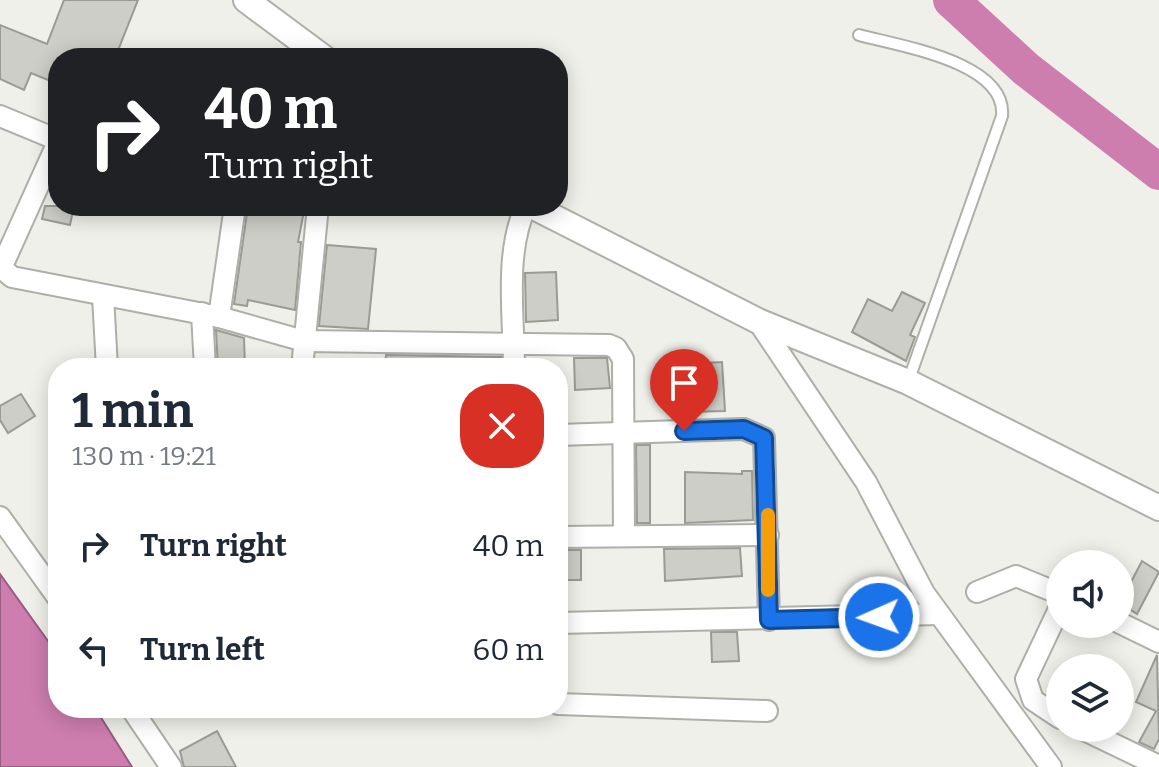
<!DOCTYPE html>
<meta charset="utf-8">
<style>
body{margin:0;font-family:Bitter,serif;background:#f6f6f7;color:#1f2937;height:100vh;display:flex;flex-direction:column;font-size:30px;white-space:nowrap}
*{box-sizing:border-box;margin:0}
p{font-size:26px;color:#747a83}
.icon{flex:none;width:44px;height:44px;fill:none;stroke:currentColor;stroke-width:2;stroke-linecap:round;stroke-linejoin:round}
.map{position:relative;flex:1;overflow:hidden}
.details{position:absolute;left:48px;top:358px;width:520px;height:360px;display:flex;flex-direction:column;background:#fff;border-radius:32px;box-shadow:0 4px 20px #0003}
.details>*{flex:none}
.hud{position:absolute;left:48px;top:48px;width:520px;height:168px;border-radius:32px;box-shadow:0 4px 20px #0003;background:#202124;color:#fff;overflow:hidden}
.fabs{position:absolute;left:1046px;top:550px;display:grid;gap:16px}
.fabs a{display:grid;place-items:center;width:88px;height:88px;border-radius:50%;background:#fff;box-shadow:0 4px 20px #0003;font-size:40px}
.pin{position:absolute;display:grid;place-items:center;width:68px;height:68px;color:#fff;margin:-82px -34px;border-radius:50% 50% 50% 0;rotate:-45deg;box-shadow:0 0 8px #0007}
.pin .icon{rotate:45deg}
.me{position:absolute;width:88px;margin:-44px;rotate:268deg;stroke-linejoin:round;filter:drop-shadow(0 0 6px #0008)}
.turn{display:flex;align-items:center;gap:28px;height:168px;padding:0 24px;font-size:36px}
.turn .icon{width:104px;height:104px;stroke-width:2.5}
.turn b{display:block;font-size:56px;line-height:68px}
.round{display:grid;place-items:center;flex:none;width:84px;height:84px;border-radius:32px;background:#f6f6f7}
.headline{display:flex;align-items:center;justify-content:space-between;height:136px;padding:0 24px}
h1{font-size:48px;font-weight:700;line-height:60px}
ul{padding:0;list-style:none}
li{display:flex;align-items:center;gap:24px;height:104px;padding:0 24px}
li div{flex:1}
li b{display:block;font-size:30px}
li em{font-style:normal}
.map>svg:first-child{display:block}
.water{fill:#cd7dae;stroke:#955d7f;stroke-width:2}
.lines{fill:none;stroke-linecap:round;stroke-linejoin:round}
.river{stroke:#cd7dae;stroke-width:36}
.building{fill:#cecec8;stroke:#9b9b95;stroke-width:2}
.service-casing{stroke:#afafa9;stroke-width:14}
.minor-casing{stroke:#afafa9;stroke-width:24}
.tertiary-casing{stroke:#afafa9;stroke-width:28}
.service{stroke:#fff;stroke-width:10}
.minor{stroke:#fff;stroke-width:20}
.tertiary{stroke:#fff;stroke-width:24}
.route-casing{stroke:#114b97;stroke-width:20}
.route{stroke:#1a73e8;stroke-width:14}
.slow{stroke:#f59e0b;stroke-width:14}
</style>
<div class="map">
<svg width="1159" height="767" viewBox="0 0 1159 767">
<rect width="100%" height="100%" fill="#f0f0ea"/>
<path class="water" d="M0,574L58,655V708H95L132,767H0Z"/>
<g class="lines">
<path class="river" d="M951,0L1026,69L1159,172"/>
</g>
<g class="building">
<path d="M64,0H138L115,58H58V84L31,73L24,90L0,79V25L47,44Z"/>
<path d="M45,206H74L70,225L42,219Z"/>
<path d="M248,206H305L298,242H301L295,310L248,300L247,306L234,304Z"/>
<path d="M327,245L376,249L368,329L319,326Z"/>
<path d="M556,272L558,320L526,322L525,273Z"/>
<path d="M902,292L925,303L910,335L915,337L906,361L852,332L868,299L892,311Z"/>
<path d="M216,330L244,338L245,368H218Z"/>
<path d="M386,355L501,357V368H385Z"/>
<path d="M574,358H607L610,388L575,390Z"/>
<path d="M722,362L725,411L687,412L684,364Z"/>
<path d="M21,394L35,416L8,433L0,420V406Z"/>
<path d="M636,445H650V523H637Z"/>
<path d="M742,471H752L753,520L685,523V472L742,474Z"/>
<path d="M740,548L742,576L665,581L664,549Z"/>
<rect x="558" y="550" width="23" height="30"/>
<path d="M1142,561L1159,572L1137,614L1120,603Z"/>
<path d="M711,632H737L739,661L712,662Z"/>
<path d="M1157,655L1159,739L1154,749L1139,742L1156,711L1136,702Z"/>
<path d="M217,731L236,767H184L180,751Z"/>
</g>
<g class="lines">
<defs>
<path id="service" d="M859,35C899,46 1007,62 1002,116L908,382"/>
<g id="minor">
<path d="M0,116L58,140"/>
<path d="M58,142L3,264L4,270L12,277L219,317L304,341L609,345L616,348L623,359L624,536"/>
<path d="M103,296L107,368"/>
<path d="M202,313L205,368"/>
<path d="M219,317L235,206"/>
<path d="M758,321L866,482L924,593L1051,767"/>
<path d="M302,368L318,206"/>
<path d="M514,368C514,317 504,253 526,206"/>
<path d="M558,435L744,429L764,438L769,620"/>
<path d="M0,517L58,598"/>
<path d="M558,537L768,535"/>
<path d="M977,592L1016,576L1060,594"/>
<path d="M1060,607L1026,679L1033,700L1060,718"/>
<path d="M558,623L939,614"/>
<path d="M1120,623L1159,642"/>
<path d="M558,704L767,711"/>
<path d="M131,708L171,767"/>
<path d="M1080,728L1159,766"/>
</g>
<g id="tertiary">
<path d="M246,0L324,58"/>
<path d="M532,206L758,321L908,382L1159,508"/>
</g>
</defs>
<use href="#service" class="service-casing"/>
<use href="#minor" class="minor-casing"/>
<use href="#tertiary" class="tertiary-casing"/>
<use href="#service" class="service"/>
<use href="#minor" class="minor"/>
<use href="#tertiary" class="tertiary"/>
</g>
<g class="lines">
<defs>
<path id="route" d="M684,431L744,429L764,438L769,620L879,617"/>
</defs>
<use href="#route" class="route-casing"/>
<use href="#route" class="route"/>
<path class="slow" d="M768,515V590"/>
</g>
</svg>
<div class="fabs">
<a><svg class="icon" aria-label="sound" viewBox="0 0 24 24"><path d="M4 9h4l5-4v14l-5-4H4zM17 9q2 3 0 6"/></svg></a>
<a><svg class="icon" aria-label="layers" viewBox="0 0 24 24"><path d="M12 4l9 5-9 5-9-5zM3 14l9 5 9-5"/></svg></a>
</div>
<div class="pin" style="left:684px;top:431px;background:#d93025"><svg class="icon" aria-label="arrive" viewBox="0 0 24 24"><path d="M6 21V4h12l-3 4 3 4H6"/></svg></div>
<svg class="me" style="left:879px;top:617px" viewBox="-20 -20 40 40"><circle r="17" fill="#1a73e8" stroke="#fff" stroke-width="3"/><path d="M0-11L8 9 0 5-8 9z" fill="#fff"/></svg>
<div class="hud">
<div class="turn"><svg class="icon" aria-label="right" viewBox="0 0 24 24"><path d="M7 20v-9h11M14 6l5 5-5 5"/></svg><div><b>40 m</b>Turn right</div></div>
</div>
<section class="details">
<div class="headline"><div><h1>1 min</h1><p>130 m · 19:21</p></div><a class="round" style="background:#d93025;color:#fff"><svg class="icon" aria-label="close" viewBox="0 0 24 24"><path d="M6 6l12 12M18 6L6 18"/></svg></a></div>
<ul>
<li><svg class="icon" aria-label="right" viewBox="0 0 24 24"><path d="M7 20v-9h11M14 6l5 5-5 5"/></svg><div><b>Turn right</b></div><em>40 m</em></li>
<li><svg class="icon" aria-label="left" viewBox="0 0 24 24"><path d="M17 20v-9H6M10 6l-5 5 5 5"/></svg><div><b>Turn left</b></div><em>60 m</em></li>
</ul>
</section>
</div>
